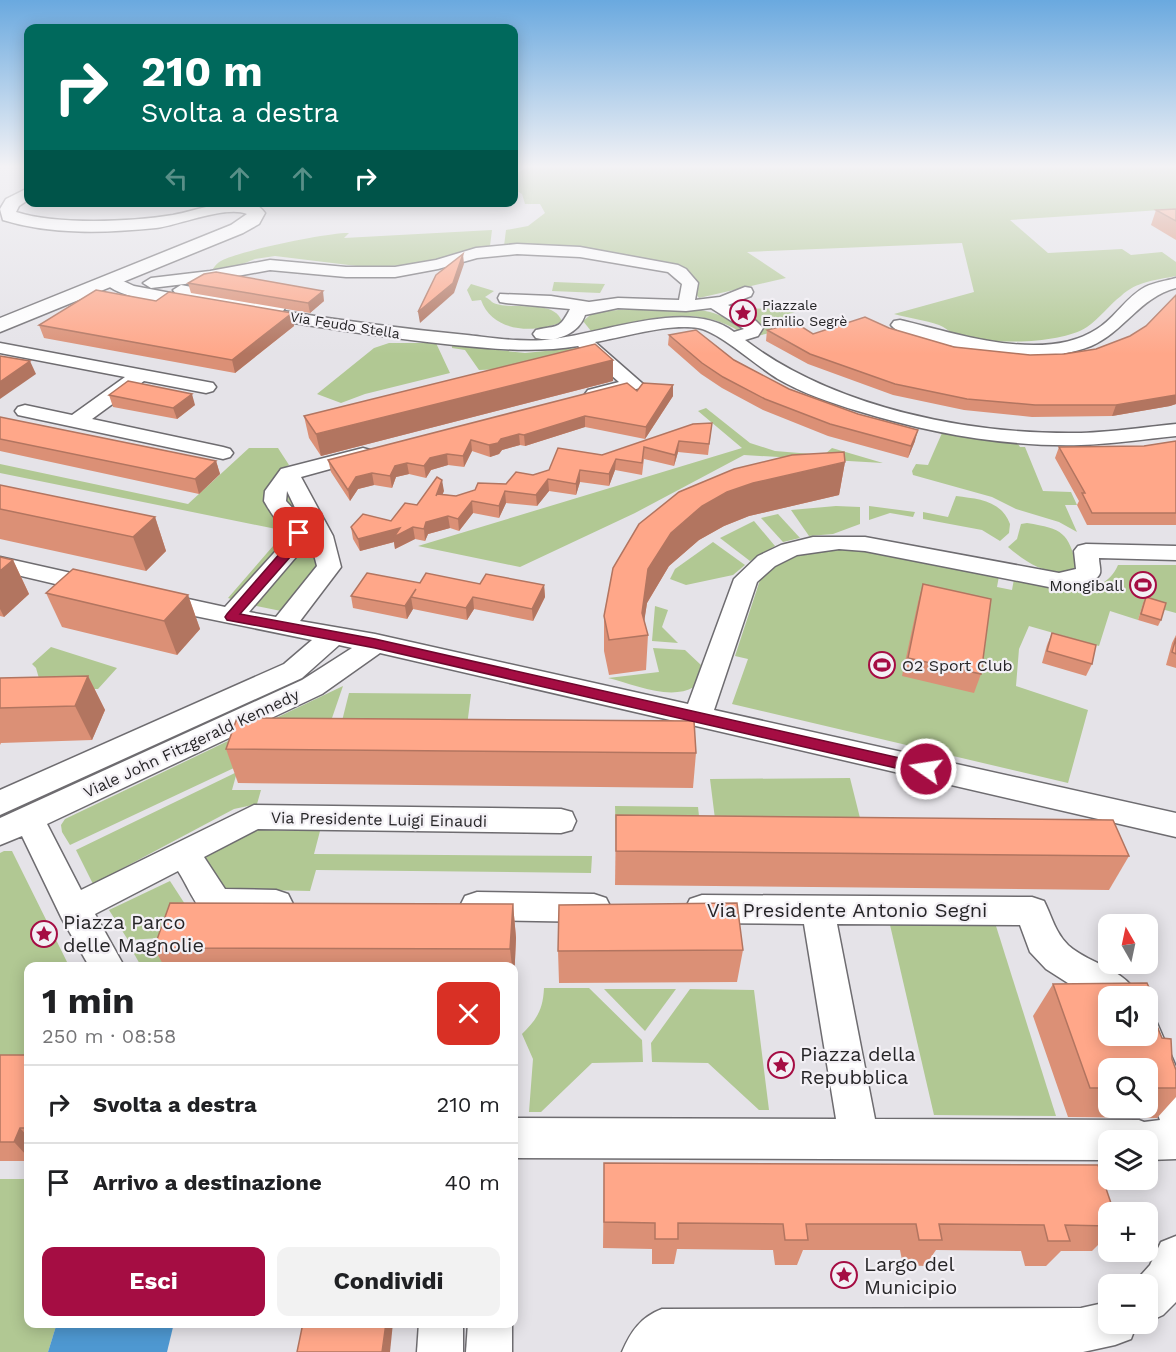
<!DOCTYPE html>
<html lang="it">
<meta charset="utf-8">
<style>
body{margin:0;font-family:"Work Sans",sans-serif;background:#f2f2f2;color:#202124;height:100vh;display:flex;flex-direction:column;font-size:22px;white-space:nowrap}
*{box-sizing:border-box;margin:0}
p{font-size:20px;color:#757577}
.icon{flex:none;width:33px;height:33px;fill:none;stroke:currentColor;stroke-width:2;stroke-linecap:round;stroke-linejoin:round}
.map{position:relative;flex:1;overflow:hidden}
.sheet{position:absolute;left:24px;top:962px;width:494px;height:366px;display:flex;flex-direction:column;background:#fff;border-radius:12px;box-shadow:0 3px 15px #0003}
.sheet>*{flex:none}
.hud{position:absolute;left:24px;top:24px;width:494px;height:183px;border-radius:12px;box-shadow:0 3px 15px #0003;background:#00695c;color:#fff;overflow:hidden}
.needle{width:39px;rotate:351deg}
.controls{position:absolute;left:1098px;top:914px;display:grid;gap:12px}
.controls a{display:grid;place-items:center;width:60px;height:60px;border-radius:12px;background:#fff;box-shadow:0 3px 15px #0003;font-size:30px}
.pin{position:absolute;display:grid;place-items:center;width:51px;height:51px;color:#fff;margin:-26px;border-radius:12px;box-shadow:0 3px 9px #0006}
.me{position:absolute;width:66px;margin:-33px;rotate:283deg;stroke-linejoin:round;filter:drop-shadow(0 0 4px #0008)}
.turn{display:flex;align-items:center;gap:21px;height:126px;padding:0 18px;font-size:27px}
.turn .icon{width:78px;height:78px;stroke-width:2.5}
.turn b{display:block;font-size:42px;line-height:51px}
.lanes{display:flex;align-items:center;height:57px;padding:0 18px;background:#0003;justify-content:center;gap:30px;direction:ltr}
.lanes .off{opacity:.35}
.round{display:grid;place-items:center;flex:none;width:63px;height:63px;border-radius:12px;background:#f2f2f2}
.headline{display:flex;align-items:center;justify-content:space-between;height:102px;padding:0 18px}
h1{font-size:36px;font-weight:700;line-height:45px}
.action{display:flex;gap:12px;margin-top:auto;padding:12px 18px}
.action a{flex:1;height:69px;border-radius:12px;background:#a50d43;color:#fff;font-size:24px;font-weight:700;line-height:69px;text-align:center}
.action a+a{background:#f2f2f2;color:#202124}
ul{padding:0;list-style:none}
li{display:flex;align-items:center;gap:18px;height:78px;padding:0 18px;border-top:2px solid #e0e0e0}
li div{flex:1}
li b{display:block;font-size:22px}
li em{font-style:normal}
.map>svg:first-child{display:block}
.green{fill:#b1c893}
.water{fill:#4e98d1}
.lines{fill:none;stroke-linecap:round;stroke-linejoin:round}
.street-casing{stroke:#6e6c70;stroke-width:3}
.secondary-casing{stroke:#6e6c70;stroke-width:3}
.street{fill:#fff;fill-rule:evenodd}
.secondary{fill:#fff;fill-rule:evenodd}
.wall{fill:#db9076;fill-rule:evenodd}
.shaded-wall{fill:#b27560}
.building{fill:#ffa789;stroke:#b27560;stroke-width:1.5;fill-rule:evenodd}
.route{fill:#a50d43;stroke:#6b082c;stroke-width:1.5}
.labels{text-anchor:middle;stroke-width:4.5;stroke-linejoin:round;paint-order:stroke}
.far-poi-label{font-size:14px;fill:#262527;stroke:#f3f0f5;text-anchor:start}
.far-street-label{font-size:14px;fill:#262527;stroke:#f3f0f5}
.poi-label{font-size:16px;fill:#262527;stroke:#f3f0f5;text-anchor:end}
.street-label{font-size:16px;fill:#262527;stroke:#f3f0f5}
.near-street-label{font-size:20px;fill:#262527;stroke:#f3f0f5}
.near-poi-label{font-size:20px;fill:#262527;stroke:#f3f0f5;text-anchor:start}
</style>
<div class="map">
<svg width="1176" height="1352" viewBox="0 0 1176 1352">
<rect width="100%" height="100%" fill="#e5e3e8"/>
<g class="green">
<path d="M529,165H1176V209L1010,220L1048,253L1122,249L1131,255L1162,252L1176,262V276C1156,280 1137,281 1121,296C1109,305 1099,319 1087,327C1060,345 985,345 955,334C949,332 945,327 939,325C925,320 909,318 894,314L974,292L962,243L747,252L786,278L699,298L675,266L582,248L504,246L506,230L528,226L545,213L540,204H525L522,194L513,189V176Z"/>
<path d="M492,230L490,246L413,265L365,267L275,256L255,259L235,267L212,270C214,268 215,265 218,263C230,252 331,232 349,233L344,238Z"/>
<path d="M554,282L605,284L600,293L552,291Z"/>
<path d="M471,284L494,291L485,297C488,298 490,300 492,302C507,312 555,297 562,322C534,334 492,332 481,300L472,301L467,290Z"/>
<path d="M642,308C684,308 708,305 746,328L740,332C694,302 641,322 591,331L583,321L594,312Z"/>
<path d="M789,308L795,312L789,314L805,325L757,336L760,331L730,309Z"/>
<path d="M389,343H436L450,373L365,394L341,403L317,394L374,348Z"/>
<path d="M452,345L525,353L576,348L595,365L479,370L465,350L452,348Z"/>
<path d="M706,408L750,443L775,451L824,455L832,448L883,463L744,455L635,513L520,567L418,546L742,448L698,411Z"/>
<path d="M942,433L1018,444L1020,447H1025L1043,491L1071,492L1077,505H1065L1077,532L1059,522L1016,509L992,497L913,475L912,471L916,464L928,465Z"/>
<path d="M249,448H278L289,465C275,473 265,484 265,501L294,529L238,601L228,598L286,531L0,473V464L188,504Z"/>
<path d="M284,491L296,498L319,557L316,567L281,611L252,605L293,555L282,498Z"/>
<path d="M956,496C978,499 1001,500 1010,524L1009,533L1000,541L982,530L923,519V512L948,517Z"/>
<path d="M836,506L860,507V524L833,534L809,536L791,510Z"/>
<path d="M869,506L915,512L913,517L890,513L869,520Z"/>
<path d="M778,514L800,538L783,542L761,518Z"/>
<path d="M754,521L775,546L750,561L720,538Z"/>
<path d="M1027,523C1063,529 1068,532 1077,567L1073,571C1047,576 1028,564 1008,547L1017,539L1021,524Z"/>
<path d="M713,542L745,565L733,575L686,585L670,579L675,569Z"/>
<path d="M853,547L999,576L997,587L1012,590L1014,579C1044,585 1102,604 1118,565H1176V613L1143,604L1138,620L1110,611L1099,646L1029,626L1019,649L1016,686L1088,710L1068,783L732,704L748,659L735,656L760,580C784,550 819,551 853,547Z"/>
<path d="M655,606L668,610L662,627L678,643L652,641Z"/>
<path d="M51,647L117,668L98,689H42L36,668L32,664Z"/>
<path d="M653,648L685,650L701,665L694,687C670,701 633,684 608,678L659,672Z"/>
<path d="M343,686L321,750L236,767L70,845L62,832L61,825L65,819Z"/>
<path d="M349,693L471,694L466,734L339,733Z"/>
<path d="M237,772L232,790H261L257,804L234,809L93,884L76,850Z"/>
<path d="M850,778L862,826L716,827L710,779Z"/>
<path d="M615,806L698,807L702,843H616Z"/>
<path d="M257,830L320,831L314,854L592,856L591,873L316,870L310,891L225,889L205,857Z"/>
<path d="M4,851H12L69,966H28V1057L0,1075V853Z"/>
<path d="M170,881L194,918L176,937L128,940L109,910Z"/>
<path d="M890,925L996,926L1056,1116L934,1115Z"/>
<path d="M171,951L166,966H141L133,952Z"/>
<path d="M544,988H589L642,1040L643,1062L592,1063L541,1112H529L533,1059L522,1034C537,1019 543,1010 544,988Z"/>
<path d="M604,989H676L645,1031Z"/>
<path d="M690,989L754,990L769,1110H759L708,1063L652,1062L651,1043Z"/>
<path d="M0,1179H28V1323H57L48,1352H0Z"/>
</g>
<path class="water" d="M57,1323H174L167,1352H48Z"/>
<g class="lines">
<defs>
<g id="street">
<path d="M517,244L580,247L678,265L686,269L698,283L695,300L720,297L745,287L751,288L753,292L751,296L728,305L756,321L763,328L758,336L745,340C834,408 970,435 1081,433C1113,432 1145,427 1176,424V436C1145,439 1113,444 1081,445C1006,447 929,433 858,411C831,403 802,393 778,379C756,366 720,332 698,328C669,323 624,337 595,342L643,384L640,388L595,400L588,398L585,394L588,390L619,382L578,346C536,353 496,349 454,345C388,338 323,328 257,317L251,316L248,312L251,308L206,300L207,302L205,306L199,307C174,303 118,301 102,280L110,275L134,286L176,294L173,290L181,285L282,304L285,308L283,311C344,321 405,329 467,335C495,338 525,343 553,339C605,333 690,298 734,332L744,329L711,308L686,311L618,308L585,315C579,334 555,343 536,338L533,334L536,330C558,325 559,330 570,309L506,303L500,302L498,298L500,294L551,296L589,302L618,298L679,300L682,284L668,272L580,257L517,254L477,258L438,269L395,277H346L270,270L210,281L151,288L143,283L151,278L210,271L270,260L346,267H395L436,260L476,248Z"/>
<path d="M1176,278V288C1140,297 1124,332 1091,346C1043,366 972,352 924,339C914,336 897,333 891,325L894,321L900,320C955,333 1044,364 1097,329C1115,318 1126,297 1145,287C1155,282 1166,281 1176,278Z"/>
<path d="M0,343L213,383L216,387L213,391L206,393L144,381L92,419L223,447L230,449L233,453L230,457L223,459L18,415L15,411L18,407L25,405L72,415L125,377L0,353Z"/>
<path d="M363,448L370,450L374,454L370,458L301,477L333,536L341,567L300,621L375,634L688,704L734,579L758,556L781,545L813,537H865L1059,573L1076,569L1074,551L1078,546L1086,544L1176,546V560L1099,558C1099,563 1101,570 1100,573C1097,584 1068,588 1059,589L865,551L839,549L797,555L775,566L757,582L714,710L1176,813V837L380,653L322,694L47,824L81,890L254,805L561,809L572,812L576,821L572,830L561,833L258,829L204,857L225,889L276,890L288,894L293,904L288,914C274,919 214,922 203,912C193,901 186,883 178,871L95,914L124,966H89L62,919L22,836L0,845V818L302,680L352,648L339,645L302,678L0,815V790L284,664L312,640L156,608L147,606L144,600L147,594L156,592L225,607L283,543C289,529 285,528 275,518C271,513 267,506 264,501L265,491L281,469ZM287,491L298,514L286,501ZM309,536L317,566L276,617L249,612L302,550Z"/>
<path d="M0,557L107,581L110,586L107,591L98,594L0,571Z"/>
<path d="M477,892L594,894L606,898L611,908L606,918L594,922L477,920L465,916L460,906L465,896Z"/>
<path d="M702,895L1032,897L1044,901C1052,917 1055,932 1068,945C1089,964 1126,969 1138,996H1108L1107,1008L1046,969L1030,952L1020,925L837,924L875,1119L1139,1120L1144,1122L1160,1120L1148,1089V1068H1139L1126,1035H1148V1019L1157,1023L1176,1067V1159L1148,1160V1140H1108V1160L513,1158V1118L836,1119L804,924L702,923L690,919L685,909L690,899Z"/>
<path d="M1176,1236V1302L1163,1315L1148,1322V1284H1133L1150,1265L1161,1242Z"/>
<path d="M1108,1302V1323H1137L1131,1339L1115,1345L1083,1352H622C631,1331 641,1317 662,1309L1081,1308Z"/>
<path d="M419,1323H463V1352H417Z"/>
<path d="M468,1323H512V1352H466Z"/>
</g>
<path id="secondary" d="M28,188V200L19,206L16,212C57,225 130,222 173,215C198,210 220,201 246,202C254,203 260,206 265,213L259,224L243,233L0,332V318L231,225L247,214C227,205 179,225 156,228C106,233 51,235 3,220L0,209L6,199Z"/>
</defs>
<use href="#street" class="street-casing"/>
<use href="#secondary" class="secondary-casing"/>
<use href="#street" class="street"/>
<use href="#secondary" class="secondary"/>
</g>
<g class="wall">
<path d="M1176,209V240L1151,225L1156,210Z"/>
<path d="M188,283L324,301L310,313L191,293Z"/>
<path d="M1176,295V404L1170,406L1112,416L1032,417L964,410L893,395L808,364L766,341L767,330L813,334L889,328L954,347L1030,355L1064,354L1096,349L1130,336L1146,326Z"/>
<path d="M156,301L292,313L294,326L235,373L44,338L39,325Z"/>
<path d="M669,335L734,360L789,389L915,441L908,458L828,436L763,410L722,388L701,374L668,345Z"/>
<path d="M613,381L321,456L309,438L304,416Z"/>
<path d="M673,385V396L645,439L585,427L525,446L520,445L502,450L499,454L490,457L472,451L464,467L448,465L431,470L426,478L409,474L396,477L392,488L374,485L358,489L350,501L331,472L328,460L637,391Z"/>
<path d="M109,395L195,405L177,419L113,407Z"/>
<path d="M0,417L216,461L220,474L199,494L0,451Z"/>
<path d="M712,423L708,455L678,452L674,466L644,459L642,475L615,470L609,486L580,482L576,495L549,491L537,506L506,503L499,518L473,513L459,531L450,528L428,534L425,541L415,539L395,549L394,542L360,551L353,539L351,527L391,521L417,505L444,491L442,494L456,496L506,484L533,475Z"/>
<path d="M1176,441V525H1087L1077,505L1079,501L1055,458L1059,447L1144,446Z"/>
<path d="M845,462L839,495L749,516L724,526L699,540L669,566L647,603L644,621L648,635L646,670L609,675L604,651V616L613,568Z"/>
<path d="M0,485L155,517L166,551L146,571L0,539Z"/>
<path d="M0,557L13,560L29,594L4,617L0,616Z"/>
<path d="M420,583L544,585L545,597L533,621L474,609L467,620L413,609L407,619L353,608L351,596Z"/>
<path d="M923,584L981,674L974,693L902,676L918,602Z"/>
<path d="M46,593L188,595L200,629L177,655L62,627Z"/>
<path d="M1146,597L1161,620L1158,626L1138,620L1143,603Z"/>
<path d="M1052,633L1092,664L1086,676L1042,663L1047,645Z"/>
<path d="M1176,635V668L1166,665L1172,643Z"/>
<path d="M88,676L105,710L92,740L1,743L0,745V678Z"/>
<path d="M226,749L696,753L693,788L238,783Z"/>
<path d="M616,815L1129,856L1109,890L615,885Z"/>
<path d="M513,904L516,938L514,982L513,966H164L154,948Z"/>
<path d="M743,950L737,982L559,983L558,951Z"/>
<path d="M1053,984L1155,1001L1149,1008L1176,1070V1097L1157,1118L1068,1117L1033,1016ZM1108,1068H1148V1107H1108Z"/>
<rect x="0" y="1055" width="28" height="106"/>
<path d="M604,1163L1108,1212V1235L1092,1251H1061L1046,1266H1025L1021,1251L936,1250L925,1266L903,1265L900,1250H803L797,1265H775L773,1250L677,1249L674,1264H652V1249L603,1248Z"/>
</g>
<g class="shaded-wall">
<path d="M463,254L464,264L454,293L420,323L418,312Z"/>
<path d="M323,291L324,301L310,313L308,303Z"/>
<path d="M292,313L294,326L235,373L232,360Z"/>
<path d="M613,360V381L321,456L316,434Z"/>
<path d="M30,361L36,374L0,399V382Z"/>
<path d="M673,385V396L645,439L646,427Z"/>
<path d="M192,394L195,405L177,419L173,408Z"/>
<path d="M1176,395V404L1170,406L1112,416L1116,405Z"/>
<path d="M585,416V427L525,446L524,435Z"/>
<path d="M918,430L915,441L908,458L911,446Z"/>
<path d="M519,434L520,445L502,450L499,454L490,457L489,445L501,439Z"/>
<path d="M471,440L472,451L464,467L463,456Z"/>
<path d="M679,441L678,452L674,466L675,455Z"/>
<path d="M447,454L448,465L431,470L426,478L424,466L430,458Z"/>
<path d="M616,459L615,470L609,486V474Z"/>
<path d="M216,461L220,474L199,494L195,479Z"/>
<path d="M845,462L839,495L749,516L724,526L699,540L669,566L647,603L642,636V613L648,569L671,533L702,506L727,492L753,483Z"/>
<path d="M407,463L409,474L396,477L392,488L390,476L395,466Z"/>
<path d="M580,470V482L576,495V484Z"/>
<path d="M372,473L374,485L358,489L350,501L348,490L356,477Z"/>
<path d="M548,479L549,491L537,506L536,495Z"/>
<path d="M442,480L444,491L437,508L436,496Z"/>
<path d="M505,491L506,503L499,518V506Z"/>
<path d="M472,501L473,513L459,531L458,519Z"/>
<path d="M448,516L450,528L428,534L425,541L424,529L426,522Z"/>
<path d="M155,517L166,551L146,571L133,537Z"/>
<path d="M413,527L415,539L395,549L394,542L360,551L358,539L400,528Z"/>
<path d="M13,560L29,594L4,617L0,609V571Z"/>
<path d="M544,585L545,597L533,621L532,609Z"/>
<path d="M188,595L200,629L177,655L164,621Z"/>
<path d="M411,597L413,609L407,619L405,606Z"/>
<path d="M473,597L474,609L467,620L466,608Z"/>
<path d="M88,676L105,710L92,740L75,706Z"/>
<path d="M513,904L516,938L514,982L513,966H512L510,949Z"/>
<path d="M20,1128L28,1137V1157L14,1142Z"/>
<path d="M386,1323H393L390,1352H382Z"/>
</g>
<g class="building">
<path d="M1176,209V221L1156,210Z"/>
<path d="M463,254L453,283L418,312L436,275Z"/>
<path d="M216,272L323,291L308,303L188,283L204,274Z"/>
<path d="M96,290L156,301L169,292L292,313L232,360L39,325Z"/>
<path d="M1176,295V395L1116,405H1035L967,399L895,384L810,354L767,330L796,323L813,334L865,317L889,328L954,347L1030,355L1064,354L1096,349L1130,336L1146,326Z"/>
<path d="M696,330L734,360L789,389L858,414L918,430L911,446L830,424L765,399L723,377L702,363L669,335Z"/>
<path d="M595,344L613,360L316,434L304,416Z"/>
<path d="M0,356L30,361L0,382Z"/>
<path d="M128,381L192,394L173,408L109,395Z"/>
<path d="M627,383L637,391L643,383L673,385L646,427L585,416L524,435L519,434L501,439L498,443L489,445L471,440L463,456L447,454L430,458L424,466L407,463L395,466L390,476L372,473L356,477L348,490L328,460Z"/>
<path d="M0,417L216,461L195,479L0,439Z"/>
<path d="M712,423L709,444L679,441L675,455L644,447L642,463L616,459L609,474L580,470L576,484L548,479L536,495L505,491L499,506L472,501L458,519L448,516L426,522L424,529L413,527L394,537L400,528L358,539L351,527L363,514L391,521L405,503L417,505L437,477L442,480L436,496L437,494L456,496L475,490L478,483L506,484L516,472L533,475L549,470L558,448L602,455L693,424Z"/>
<path d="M1176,441V513H1092L1082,493H1085L1059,447L1144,446Z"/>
<path d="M844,452L845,462L753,483L727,492L702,506L671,533L648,569L642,613L648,635L609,640L604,616L613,568L639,524L679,492L734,469L792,455Z"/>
<path d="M0,485L155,517L133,537L0,509Z"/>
<path d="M0,557L13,560L0,571Z"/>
<path d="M73,569L188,595L164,621L46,593Z"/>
<path d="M367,573L420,583L426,573L480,584L486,574L544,585L532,609L473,597L466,608L411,597L416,589L405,606L351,596Z"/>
<path d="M923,584L991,599L981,674L908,658Z"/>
<path d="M1146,597L1166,603L1161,620L1141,614Z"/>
<path d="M1052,633L1096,645L1092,664L1047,651Z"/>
<path d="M1176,638V654L1172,652Z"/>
<path d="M88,676L75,706L0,708V678Z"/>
<path d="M237,718L694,721L696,753L226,749Z"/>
<path d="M616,815L1113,820L1129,856L616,851Z"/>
<path d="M170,903L513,904L510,949L154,948Z"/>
<path d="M737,903L743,950L558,951L559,905Z"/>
<path d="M1147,983L1155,1001H1150L1148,1004L1162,1038L1171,1039L1172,1059L1176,1070V1088H1148V1068H1108V1088H1090L1053,984ZM1108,996H1148V1035H1108Z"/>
<path d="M0,1055H28V1128H20L14,1142H0Z"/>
<path d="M604,1163L1098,1165L1114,1212H1108V1226L1065,1225L1070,1241H1048L1044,1225L939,1224L942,1240H919L916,1224H806L808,1240H785L783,1224L678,1223V1239H655V1223L604,1222Z"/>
<path d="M303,1323H386L382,1352H297Z"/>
</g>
<linearGradient id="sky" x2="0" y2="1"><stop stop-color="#6aa9df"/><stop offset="0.47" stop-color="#f3f2f5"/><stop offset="1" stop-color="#f3f2f5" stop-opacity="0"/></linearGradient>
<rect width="1176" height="354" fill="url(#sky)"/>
<path class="route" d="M299,530L305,533L298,548L240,614L375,639L926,764L931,765L933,769L931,773L926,775L375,648L227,620L225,617L227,614L288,544L295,531Z"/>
<defs>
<symbol id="sight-ring" viewBox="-11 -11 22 22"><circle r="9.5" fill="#f3f0f5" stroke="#a50d43" stroke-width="1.5"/><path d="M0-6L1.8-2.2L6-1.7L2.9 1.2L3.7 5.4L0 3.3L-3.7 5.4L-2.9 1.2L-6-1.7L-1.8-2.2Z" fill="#a50d43"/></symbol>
<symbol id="stadium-ring" viewBox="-11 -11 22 22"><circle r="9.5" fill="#f3f0f5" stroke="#a50d43" stroke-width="1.5"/><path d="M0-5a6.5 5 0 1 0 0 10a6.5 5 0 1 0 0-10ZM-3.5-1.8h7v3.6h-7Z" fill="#a50d43"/></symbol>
</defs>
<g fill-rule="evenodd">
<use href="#sight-ring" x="728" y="298" width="30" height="30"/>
<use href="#stadium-ring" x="1128" y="570" width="30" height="30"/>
<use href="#stadium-ring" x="867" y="650" width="30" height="30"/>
<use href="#sight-ring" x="29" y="919" width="30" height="30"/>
<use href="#sight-ring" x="766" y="1050" width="30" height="30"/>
<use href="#sight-ring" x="829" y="1260" width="30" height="30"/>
</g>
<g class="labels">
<g class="far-poi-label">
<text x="762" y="310">Piazzale<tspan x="762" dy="16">Emilio Segrè</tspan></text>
</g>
<g class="far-street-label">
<text transform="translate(345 325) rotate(9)" y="5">Via Feudo Stella</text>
</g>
<g class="poi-label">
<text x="1124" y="591">Mongiball</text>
<text x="902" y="671" text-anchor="start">O2 Sport Club</text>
</g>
<g class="street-label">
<text transform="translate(191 743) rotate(-25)" y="6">Viale John Fitzgerald Kennedy</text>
<text transform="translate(379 819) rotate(1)" y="6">Via Presidente Luigi Einaudi</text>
</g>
<g class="near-street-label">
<text x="847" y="917">Via Presidente Antonio Segni</text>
</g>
<g class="near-poi-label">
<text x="63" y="929">Piazza Parco<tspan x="63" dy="23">delle Magnolie</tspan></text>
<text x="800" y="1061">Piazza della<tspan x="800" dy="23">Repubblica</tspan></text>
<text x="864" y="1271">Largo del<tspan x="864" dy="23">Municipio</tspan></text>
</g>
</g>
</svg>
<div class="controls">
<a><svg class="needle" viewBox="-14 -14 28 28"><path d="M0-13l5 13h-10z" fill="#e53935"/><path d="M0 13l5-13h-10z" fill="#757577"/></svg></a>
<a><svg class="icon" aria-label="sound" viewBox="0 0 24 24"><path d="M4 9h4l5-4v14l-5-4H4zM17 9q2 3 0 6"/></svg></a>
<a><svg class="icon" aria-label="search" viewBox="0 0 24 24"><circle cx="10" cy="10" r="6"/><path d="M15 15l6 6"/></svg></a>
<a><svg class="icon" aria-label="layers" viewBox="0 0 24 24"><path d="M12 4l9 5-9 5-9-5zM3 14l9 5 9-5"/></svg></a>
<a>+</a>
<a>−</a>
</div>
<div class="pin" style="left:299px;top:533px;background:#d93025"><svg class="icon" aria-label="arrive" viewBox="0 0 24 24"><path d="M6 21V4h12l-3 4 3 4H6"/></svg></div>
<svg class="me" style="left:926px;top:769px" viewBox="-20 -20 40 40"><circle r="17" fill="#a50d43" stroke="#fff" stroke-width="3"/><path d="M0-11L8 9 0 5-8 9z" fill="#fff"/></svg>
<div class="hud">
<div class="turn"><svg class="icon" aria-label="right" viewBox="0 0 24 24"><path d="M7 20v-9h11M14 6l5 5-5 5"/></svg><div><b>210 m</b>Svolta a destra</div></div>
<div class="lanes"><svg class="icon off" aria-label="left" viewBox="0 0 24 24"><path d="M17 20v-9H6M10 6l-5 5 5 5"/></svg><svg class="icon off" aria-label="ahead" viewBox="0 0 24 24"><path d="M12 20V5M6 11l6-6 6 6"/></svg><svg class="icon off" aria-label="ahead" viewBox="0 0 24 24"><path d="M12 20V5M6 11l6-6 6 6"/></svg><svg class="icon" aria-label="right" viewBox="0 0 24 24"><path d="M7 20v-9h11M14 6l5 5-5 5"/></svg></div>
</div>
<section class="sheet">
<div class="headline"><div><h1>1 min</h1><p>250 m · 08:58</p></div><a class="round" style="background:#d93025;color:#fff"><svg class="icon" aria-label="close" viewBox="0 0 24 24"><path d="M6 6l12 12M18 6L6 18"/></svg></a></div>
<ul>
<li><svg class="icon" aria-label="right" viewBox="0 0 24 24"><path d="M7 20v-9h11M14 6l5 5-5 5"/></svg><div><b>Svolta a destra</b></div><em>210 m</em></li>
<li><svg class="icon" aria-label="arrive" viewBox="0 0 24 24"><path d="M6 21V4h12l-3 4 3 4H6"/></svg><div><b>Arrivo a destinazione</b></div><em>40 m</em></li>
</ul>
<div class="action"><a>Esci</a><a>Condividi</a></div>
</section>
</div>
